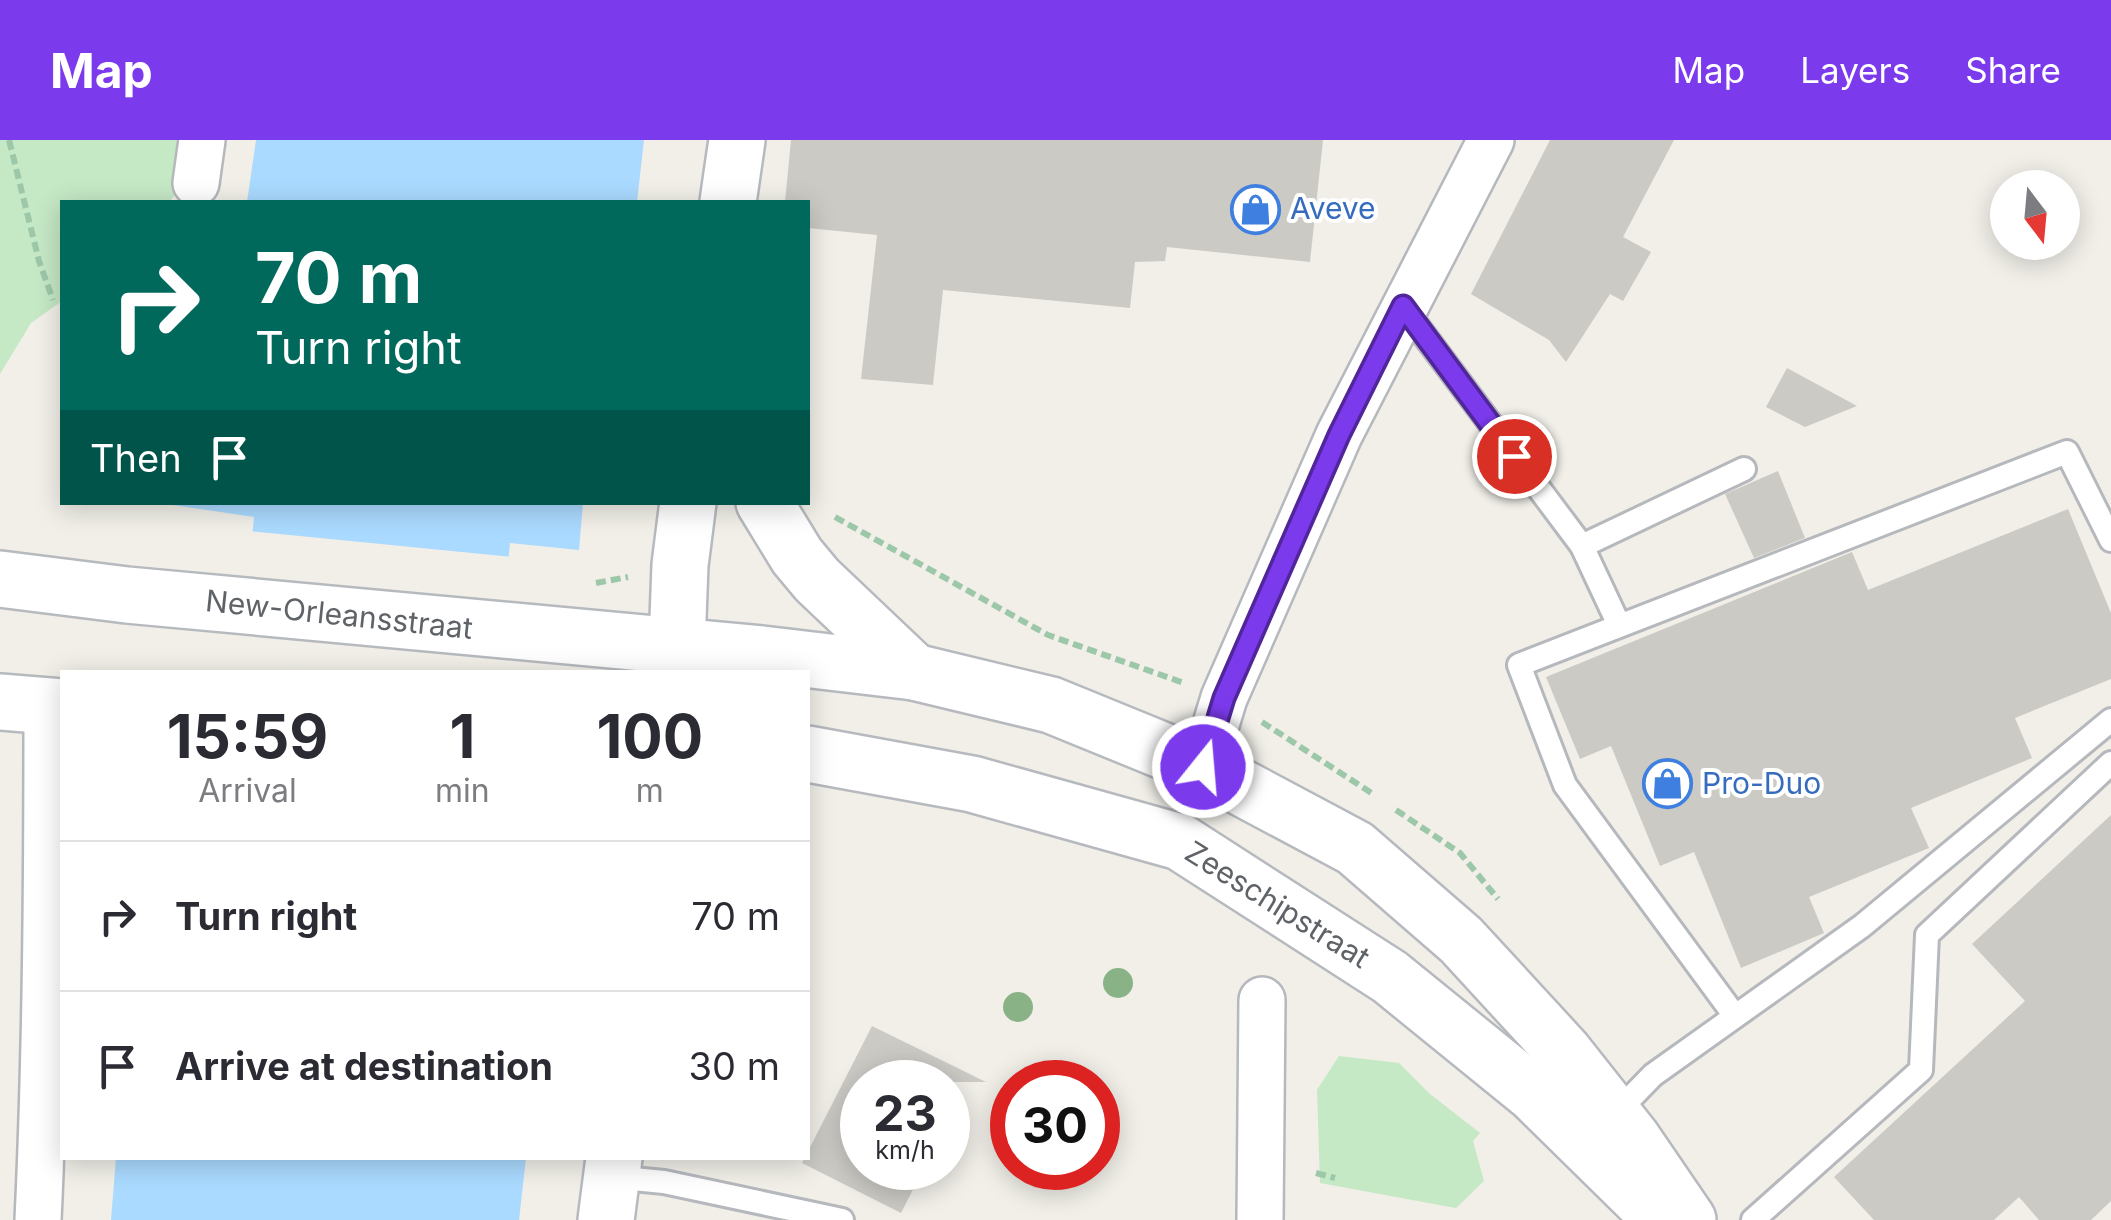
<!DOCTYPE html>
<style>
body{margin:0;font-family:Inter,sans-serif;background:#f7f7f7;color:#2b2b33;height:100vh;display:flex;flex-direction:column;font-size:38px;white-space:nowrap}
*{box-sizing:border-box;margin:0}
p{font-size:32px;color:#7c7c81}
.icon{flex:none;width:55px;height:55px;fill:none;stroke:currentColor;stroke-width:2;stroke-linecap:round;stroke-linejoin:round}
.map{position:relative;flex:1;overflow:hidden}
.sheet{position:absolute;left:60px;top:530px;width:750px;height:490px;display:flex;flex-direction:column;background:#fff;border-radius:0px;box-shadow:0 5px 25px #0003}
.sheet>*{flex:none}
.hud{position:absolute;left:60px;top:60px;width:750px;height:305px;border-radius:0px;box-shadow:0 5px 25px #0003;background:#00695c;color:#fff;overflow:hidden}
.needle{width:65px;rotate:164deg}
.tools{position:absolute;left:1990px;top:30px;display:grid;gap:20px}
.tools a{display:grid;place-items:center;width:90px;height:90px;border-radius:50%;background:#fff;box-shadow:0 5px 25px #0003;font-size:50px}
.speed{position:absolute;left:840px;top:920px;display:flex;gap:20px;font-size:50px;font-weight:700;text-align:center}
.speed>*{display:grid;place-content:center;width:130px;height:130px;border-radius:50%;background:#fff;box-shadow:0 5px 25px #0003;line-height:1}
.speed small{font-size:25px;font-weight:400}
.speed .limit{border:15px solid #d22;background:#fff;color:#111}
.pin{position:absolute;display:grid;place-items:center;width:85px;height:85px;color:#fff;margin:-42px;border:5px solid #fff;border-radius:50%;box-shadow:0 2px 10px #0007}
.me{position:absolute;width:110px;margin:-55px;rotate:17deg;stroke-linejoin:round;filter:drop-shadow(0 0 8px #0008)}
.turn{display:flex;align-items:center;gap:35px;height:210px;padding:0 30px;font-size:45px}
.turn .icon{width:130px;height:130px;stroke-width:2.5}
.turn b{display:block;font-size:70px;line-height:85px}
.then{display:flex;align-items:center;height:95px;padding:0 30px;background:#0003;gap:20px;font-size:38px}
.eta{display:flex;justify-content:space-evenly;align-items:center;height:170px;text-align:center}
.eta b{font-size:60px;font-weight:700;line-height:70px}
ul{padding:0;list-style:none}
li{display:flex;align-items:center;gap:30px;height:150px;padding:0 30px;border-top:2px solid #e1e1e2}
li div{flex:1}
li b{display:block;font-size:38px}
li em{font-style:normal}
header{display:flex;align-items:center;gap:60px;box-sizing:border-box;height:140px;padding:0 50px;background:#7c3aed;color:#fff}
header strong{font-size:48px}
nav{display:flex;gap:55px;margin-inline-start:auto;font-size:35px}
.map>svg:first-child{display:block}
.green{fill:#c5e8c5}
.water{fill:#aadaff}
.pier{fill:#f1efe8}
.building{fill:#cccac5}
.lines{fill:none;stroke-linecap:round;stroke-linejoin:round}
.service-casing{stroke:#b5b8bc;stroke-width:28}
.minor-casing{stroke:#b5b8bc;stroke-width:50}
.secondary-casing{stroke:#b6babf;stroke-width:60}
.path{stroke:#9cc7a9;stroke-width:6;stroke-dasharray:10 5;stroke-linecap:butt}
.service{stroke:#fff;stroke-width:22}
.minor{stroke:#fff;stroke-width:45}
.secondary{stroke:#fff;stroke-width:55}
.tree{fill:#89b387}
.route-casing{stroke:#51269a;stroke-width:25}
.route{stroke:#7c3aed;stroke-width:18}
.labels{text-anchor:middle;stroke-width:8;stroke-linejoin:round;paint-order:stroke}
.shop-label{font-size:30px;fill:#366cbe;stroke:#fff;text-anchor:start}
.street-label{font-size:30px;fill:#5f6368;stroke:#fff}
</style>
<header>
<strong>Map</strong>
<nav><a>Map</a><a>Layers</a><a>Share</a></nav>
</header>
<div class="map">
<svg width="2111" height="1080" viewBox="0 0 2111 1080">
<rect width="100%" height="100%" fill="#f1efe8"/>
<g class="green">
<path d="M0,0H193L190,38L169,62H62V161L31,183L0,234Z"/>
<path d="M1339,916L1399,923L1430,954L1480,993L1473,1001L1484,1041L1456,1068L1320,1043L1317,950Z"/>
</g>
<g class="water">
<path d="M256,0H644L637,62H247Z"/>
<path d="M173,362L583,363L579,410L510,403L507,434L457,430L445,532L310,415L251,409L254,377L173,365Z"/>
<path d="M116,1018H526L519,1080H111Z"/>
</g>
<path class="pier" d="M248,391L513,417L512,435L508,439L461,435L450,532H292L305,419L249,414L246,409Z"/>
<g class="building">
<path d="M791,0H1323L1310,122L1167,107L1165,121L1135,122L1130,168L943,150L933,245L861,239L877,95L808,88V62H785Z"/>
<path d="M1550,0H1674L1623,97L1651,112L1623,161L1610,154L1566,222L1549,200L1471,154Z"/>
<path d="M1787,228L1857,266L1805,287L1766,267Z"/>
<path d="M1778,331L1805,398L1754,418L1725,354Z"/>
<path d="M2068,369L2111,473V539L2015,578L2032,618L1911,668L1929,708L1809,757L1824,793L1741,828L1694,712L1660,726L1611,606L1580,619L1546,537L1852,412L1868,450Z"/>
<path d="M2111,675V1061L2091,1080H2039L2019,1057L1994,1080H1874L1834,1037L2025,861L1972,804Z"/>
<path d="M872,886L986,942H862V1028H924L901,1073L802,1023Z"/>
</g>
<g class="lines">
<defs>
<g id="service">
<path d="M1403,167L1582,406L1744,329"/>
<path d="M1582,406L1619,485"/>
<path d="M1735,876L1565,645L1519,525L2067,312L2111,400"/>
<path d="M1614,975L1653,935L1862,786L2111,580"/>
<path d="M612,1037L664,1042L842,1080"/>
<path d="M1753,1080L1921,930L1927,795L2111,623"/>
</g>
<g id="minor">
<path d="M196,43L202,0"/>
<path d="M1203,627L1224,558L1339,295L1491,0"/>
<path d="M38,1080C46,909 47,738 47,566"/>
<path d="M1260,1080L1262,860"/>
</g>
<g id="secondary">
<path d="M728,62L737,0"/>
<path d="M764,362L797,416L817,440L914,532"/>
<path d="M0,439L127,455L762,514L914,532L1051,565L1203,627L1355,708L1461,800L1564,912L1632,998L1688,1080"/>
<path d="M676,532L680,425L688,362"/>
<path d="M0,562L62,567"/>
<path d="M808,614L972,644L1180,702L1390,837L1534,954L1649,1067"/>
<path d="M606,1080L614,1018"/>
</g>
</defs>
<use href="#service" class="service-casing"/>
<use href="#minor" class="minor-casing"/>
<use href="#secondary" class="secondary-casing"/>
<g class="path">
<path d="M9,0L39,121L53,160"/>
<path d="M835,377L1048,495L1184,543"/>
<path d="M596,443L628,437"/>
<path d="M1262,582L1373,654"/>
<path d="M1396,670L1460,713L1498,759"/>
<path d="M1316,1033L1335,1038"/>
</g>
<use href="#service" class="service"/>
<use href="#minor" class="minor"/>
<use href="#secondary" class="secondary"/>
</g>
<g class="tree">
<circle cx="1118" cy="843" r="15"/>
<circle cx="1018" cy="867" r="15"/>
</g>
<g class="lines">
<defs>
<path id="route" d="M1203,627L1224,558L1339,295L1403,166L1514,316"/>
</defs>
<use href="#route" class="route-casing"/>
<use href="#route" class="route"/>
</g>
<defs>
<symbol id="shop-ring" viewBox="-11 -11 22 22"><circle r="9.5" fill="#fff" stroke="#3f7fe0" stroke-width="1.5"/><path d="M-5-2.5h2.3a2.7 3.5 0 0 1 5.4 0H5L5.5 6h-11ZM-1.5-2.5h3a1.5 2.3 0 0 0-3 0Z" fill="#3f7fe0"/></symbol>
</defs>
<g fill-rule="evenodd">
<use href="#shop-ring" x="1228" y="42" width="55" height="55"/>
<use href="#shop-ring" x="1640" y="616" width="55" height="55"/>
</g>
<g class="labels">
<g class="shop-label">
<text x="1290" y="79">Aveve</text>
<text x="1702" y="654">Pro-Duo</text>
</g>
<g class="street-label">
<text transform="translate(339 475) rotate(6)" y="10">New-Orleansstraat</text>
<text transform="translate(1277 765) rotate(32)" y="10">Zeeschipstraat</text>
</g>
</g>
</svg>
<div class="tools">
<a><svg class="needle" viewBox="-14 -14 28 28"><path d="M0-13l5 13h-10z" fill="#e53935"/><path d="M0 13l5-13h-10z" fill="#7c7c81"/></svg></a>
</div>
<div class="speed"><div>23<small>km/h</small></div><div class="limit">30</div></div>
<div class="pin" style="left:1514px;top:316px;background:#d93025"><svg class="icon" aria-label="arrive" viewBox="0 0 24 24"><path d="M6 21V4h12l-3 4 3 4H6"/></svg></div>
<svg class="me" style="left:1203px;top:627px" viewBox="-20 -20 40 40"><circle r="17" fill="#7c3aed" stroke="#fff" stroke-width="3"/><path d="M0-11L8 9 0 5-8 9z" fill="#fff"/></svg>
<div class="hud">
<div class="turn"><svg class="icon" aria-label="right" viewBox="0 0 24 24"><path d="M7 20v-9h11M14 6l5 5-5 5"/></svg><div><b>70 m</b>Turn right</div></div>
<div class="then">Then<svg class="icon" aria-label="arrive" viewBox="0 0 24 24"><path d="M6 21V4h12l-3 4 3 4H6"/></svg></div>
</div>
<section class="sheet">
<div class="eta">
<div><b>15:59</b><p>Arrival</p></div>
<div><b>1</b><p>min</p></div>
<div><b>100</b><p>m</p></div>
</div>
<ul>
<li><svg class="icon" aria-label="right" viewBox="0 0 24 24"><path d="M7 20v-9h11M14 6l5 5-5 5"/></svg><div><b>Turn right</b></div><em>70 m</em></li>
<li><svg class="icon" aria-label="arrive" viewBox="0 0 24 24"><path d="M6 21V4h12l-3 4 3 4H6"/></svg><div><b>Arrive at destination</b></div><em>30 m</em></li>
</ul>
</section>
</div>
